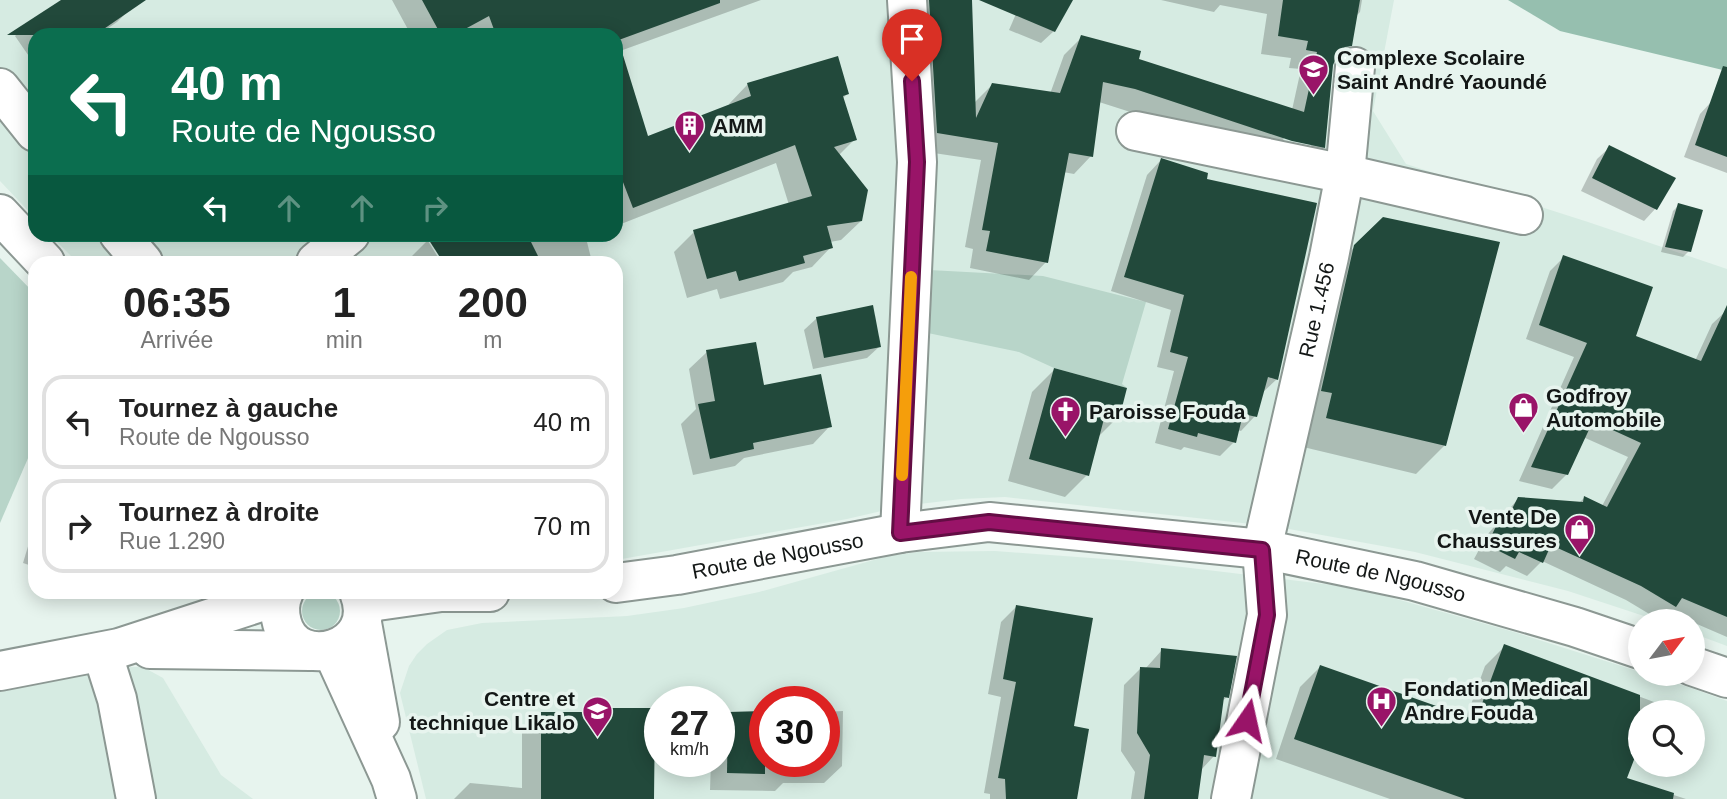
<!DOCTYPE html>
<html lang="fr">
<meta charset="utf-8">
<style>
body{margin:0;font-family:Arial,sans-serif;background:#f6f6f6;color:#222;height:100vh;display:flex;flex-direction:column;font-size:26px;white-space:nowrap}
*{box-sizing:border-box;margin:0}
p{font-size:23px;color:#767676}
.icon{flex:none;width:38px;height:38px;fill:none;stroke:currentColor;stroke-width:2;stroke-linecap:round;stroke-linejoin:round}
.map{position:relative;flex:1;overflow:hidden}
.sheet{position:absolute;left:28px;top:256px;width:595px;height:343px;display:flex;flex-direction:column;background:#fff;border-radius:21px;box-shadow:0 4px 18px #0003}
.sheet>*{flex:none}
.top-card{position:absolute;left:28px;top:28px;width:595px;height:214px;border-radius:21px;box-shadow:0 4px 18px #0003;background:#0b6e4f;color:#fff;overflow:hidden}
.needle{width:46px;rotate:58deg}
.fabs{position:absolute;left:1628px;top:609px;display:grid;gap:14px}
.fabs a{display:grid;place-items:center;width:77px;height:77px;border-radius:50%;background:#fff;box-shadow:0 4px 18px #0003;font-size:35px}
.speed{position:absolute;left:644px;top:686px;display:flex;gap:14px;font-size:35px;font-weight:700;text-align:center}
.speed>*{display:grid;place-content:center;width:91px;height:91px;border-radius:50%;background:#fff;box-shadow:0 4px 18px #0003;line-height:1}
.speed small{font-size:18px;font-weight:400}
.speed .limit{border:10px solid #d22;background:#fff;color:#111}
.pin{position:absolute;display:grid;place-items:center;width:60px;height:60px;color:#fff;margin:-72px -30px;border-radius:50% 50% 50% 0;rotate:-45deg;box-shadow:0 0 7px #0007}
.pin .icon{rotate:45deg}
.me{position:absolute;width:77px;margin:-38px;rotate:11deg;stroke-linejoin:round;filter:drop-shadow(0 0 5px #0008)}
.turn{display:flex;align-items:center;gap:24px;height:147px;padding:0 28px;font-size:32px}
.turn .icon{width:91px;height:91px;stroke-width:2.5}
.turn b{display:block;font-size:49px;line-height:60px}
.lanes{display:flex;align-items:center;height:66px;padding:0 28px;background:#0003;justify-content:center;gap:35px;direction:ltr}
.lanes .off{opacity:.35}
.eta{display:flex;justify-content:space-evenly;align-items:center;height:119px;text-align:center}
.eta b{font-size:42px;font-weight:800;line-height:49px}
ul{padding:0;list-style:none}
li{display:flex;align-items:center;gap:21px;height:94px;margin:0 14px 10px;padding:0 14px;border:4px solid #e0e0e0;border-radius:21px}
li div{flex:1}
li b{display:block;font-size:26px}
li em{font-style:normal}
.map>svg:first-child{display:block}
.built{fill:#d6ebe2;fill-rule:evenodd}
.green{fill:#b8d5c9}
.forest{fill:#96bfaf}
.shadow{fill:#0003;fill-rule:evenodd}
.building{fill:#22493b}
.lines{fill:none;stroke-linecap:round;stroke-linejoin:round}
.minor-casing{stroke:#8c9893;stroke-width:42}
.tertiary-casing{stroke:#8c9893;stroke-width:42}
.secondary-casing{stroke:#8c9893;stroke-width:42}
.minor{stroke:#fff;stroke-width:38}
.tertiary{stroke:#fff;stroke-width:38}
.secondary{stroke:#fff;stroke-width:38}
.route-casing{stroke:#630d44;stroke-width:18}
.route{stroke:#991468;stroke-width:12}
.slow{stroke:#f59e0b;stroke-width:12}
.labels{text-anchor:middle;stroke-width:7;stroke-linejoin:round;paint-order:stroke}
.poi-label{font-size:21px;font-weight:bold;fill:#131716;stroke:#e7f4ee;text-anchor:start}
.street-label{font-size:21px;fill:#131716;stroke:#e7f4ee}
</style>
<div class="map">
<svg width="1727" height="799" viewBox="0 0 1727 799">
<rect width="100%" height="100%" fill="#e7f4ee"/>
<g class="built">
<path d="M0,0H1394L1373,111L1406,164L1588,222L1727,269V646L1692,633V621H1659L1568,591L1415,552L1278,527L1005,497L961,499L903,506L847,519L616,560V262H77L50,235L616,234V35H35V218L0,181Z"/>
<path d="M995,551L1132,561L1332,585L1382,595L1514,632L1694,689L1727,701V799H426L400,693L409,666L417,654L427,644L447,630L482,623L627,616L684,608L759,592L888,556L918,552ZM660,702H719V761H660ZM765,702H824V761H765ZM1640,712H1692V765H1640Z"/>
<path d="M130,667H143L163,678L221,775L253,799H0V692Z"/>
</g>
<g class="green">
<path d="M0,258L35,294V442L0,523Z"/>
<path d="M929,270L1043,276L1146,302L1122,384L1127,388L1054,368L1019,352L923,332Z"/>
<circle cx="321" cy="611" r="19"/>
</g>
<path class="forest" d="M1508,0H1727V71L1560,31Z"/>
<g class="shadow">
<path d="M64,0H123L129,10L117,22L98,35H35V65L15,36L27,24Z"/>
<path d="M392,0H761L620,51L647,138L730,106L729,104L748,84L847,94L842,99L855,139L839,155L861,221L841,240L830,242L831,247L812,267L793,272L783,282L720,299L717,289L687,298L674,252L694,232L789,205L776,163L616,226V35H411Z"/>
<path d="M913,0H971L974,103L992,85L1050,94L1064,55L1082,37L1137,60L1292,110L1301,69L1289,68L1291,58L1261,54L1267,14L1220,5L1214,12L1161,0H1362L1360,12L1355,17L1350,45L1333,63L1324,147L1306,164L1274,158L1099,102L1091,156L1074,174L1063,172L1046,262L1029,280L970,268L973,249L965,247L981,160L920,151ZM1284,137L1311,143V146L1283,141Z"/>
<path d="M1026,0H1068L1054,31L1041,43L1009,30L1019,7Z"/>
<path d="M1712,101L1727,107V173L1684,157L1700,114Z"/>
<path d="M1610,147L1656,208L1644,221L1581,191L1597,159Z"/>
<path d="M1161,160L1204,180L1277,379L1262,393L1255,416L1241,431L1237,430L1234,442L1220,456L1184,447L1181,450L1155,443L1174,371L1157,367L1171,310L1111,291L1147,175Z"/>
<path d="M1679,205L1689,251L1683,257L1661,252L1673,211Z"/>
<path d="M1383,219L1444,446L1416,474L1299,446L1326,275Z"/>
<path d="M436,234H593L586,238L592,262H445L432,241H428L441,262H411L409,259L429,239Z"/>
<path d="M371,257L375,262H362Z"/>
<path d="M1564,257L1634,337L1695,361L1712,324L1727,310V637L1669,612L1661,621L1626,600L1542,561L1527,576L1506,566L1500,572L1474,559L1487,535L1518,499L1578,504L1584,498L1602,506L1628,457L1583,437L1567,474L1552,489L1519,481L1574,357L1526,339L1550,271Z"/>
<path d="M817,318L880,346L867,358L813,369L804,330Z"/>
<path d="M707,352L762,387L830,426L813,444L744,458L735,466L693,475L681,424L696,409L689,369Z"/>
<path d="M1054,370L1117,418L1097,438L1087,475L1065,497L1008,481L1032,392Z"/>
<path d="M35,523V567L23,563Z"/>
<path d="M84,592H109L104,597Z"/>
<path d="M1016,607L1072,727L1075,799H990V794L984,793L1001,697L988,694L1001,622Z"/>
<path d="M1505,646L1654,702L1650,712H1640L1625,779L1686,799H1390L1276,759L1300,687L1320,667L1466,718L1485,666Z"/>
<path d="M1162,650L1227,697L1221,702L1214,756L1201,770L1197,799H1131L1135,772L1121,751L1124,685L1141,668L1145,669Z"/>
<path d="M606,710L636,799H454L470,783L522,788V733L542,714H602Z"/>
<path d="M843,711L842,766L824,783H783L775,791L710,790L711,761H719V723L729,714L765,761H824V712Z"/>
</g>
<g class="building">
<path d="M61,0H146L95,35H7Z"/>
<path d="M422,0H720V3L616,41V35H496L489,16L454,35H441Z"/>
<path d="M929,0H972L976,118L992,83L1060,93L1081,35L1141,51L1139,59L1304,112L1317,52L1306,50L1308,41L1278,36L1283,0H1360L1352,46L1345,47L1338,54L1333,65L1325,148L1292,141L1135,89L1103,82L1093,157L1069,153L1048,263L986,251L990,231L982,230L998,143L937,133Z"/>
<path d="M979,0H1073L1055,32Z"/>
<path d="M622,52L648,136L751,96L747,83L838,56L849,94L843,96L857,140L834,147L868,190L862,221L827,226L833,248L803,256L805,263L739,281L736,271L707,279L693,230L812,196L795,145L633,208L616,164V53Z"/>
<path d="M1723,66L1727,67V157L1695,145Z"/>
<path d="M1609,145L1676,178L1657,210L1592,178Z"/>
<path d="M1161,158L1208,173L1207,179L1317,203L1278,380L1268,377L1257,417L1243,414L1236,443L1198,433L1197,437L1168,429L1188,357L1170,352L1184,295L1124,277Z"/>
<path d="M1678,203L1703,210L1691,252L1665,247Z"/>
<path d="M1383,217L1500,242L1446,446L1326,418L1332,393L1321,391L1354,245Z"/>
<path d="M425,234H527L541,262H443Z"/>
<path d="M1563,255L1653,287L1636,336L1701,361L1727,305V617L1682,598L1676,607L1641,586L1551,545L1543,563L1519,552L1515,559L1487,545L1500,518L1506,521L1518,497L1583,502L1584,496L1607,507L1641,443L1593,421L1568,475L1531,467L1587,343L1539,325Z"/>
<path d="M873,305L881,347L824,358L816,317Z"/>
<path d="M756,342L764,385L821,374L832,427L753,443L754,449L710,459L698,404L715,401L706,350Z"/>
<path d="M1054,368L1127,388L1119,419L1105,415L1089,476L1029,459Z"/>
<path d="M1016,605L1093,618L1074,726L1089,729L1077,799H1006L1005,779L998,778L1016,682L1003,679Z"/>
<path d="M1504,644L1640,695V744L1627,778L1674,793L1673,799H1465L1294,739L1320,665L1476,720Z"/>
<path d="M1161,648L1237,656L1229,698L1224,697L1216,757L1204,755L1198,799H1144L1150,755L1137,733L1140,667L1160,668Z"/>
<path d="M605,708H655L654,799H541V712H605Z"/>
<path d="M765,711V774L727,773L728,712Z"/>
</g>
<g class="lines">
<defs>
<g id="minor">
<path d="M0,88L35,132"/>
<path d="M1136,131L1345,174L1523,215"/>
<path d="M119,234L143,262"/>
<path d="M316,262L350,234"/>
<path d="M900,533L917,162L907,0"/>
<path d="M102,652L117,699L136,799"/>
<path id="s1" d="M1231,799L1267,615L1262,549L1329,257L1345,174L1355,67"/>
</g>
<g id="tertiary">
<path d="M150,649L310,651"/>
<path d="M0,671L119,648L282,595"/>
</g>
<g id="secondary">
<path d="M0,214L45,262"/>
<path id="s2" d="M616,583L677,575L900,533L989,522L1262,549L1415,581L1575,627L1640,649"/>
<path d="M284,592C279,602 279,612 282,623C295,674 382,651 359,592"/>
<path d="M363,603L441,592H490"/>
<path d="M362,623L380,722"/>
<path d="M332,650L391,779L397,799"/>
<path d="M1692,666L1727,678"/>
</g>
</defs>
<use href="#minor" class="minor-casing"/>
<use href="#tertiary" class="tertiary-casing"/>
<use href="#secondary" class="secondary-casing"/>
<use href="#minor" class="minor"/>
<use href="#tertiary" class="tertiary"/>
<use href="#secondary" class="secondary"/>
</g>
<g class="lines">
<defs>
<path id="route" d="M912,81L917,162L900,533L989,522L1262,550L1267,615L1247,720"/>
</defs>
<use href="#route" class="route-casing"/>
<use href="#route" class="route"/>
<path class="slow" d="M902,475L911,277"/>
</g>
<defs>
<symbol id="school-pin" viewBox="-11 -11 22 30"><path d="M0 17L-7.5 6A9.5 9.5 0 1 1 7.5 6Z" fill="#991468" stroke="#e7f4ee"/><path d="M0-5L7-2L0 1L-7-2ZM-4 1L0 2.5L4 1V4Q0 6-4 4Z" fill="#fff"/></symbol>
<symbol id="building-pin" viewBox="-11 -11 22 30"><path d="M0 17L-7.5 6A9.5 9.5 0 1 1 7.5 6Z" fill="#991468" stroke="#e7f4ee"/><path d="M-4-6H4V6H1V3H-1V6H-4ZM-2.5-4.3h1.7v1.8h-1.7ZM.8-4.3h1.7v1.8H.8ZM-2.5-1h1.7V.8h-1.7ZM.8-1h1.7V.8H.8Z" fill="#fff"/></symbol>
<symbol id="shop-pin" viewBox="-11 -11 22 30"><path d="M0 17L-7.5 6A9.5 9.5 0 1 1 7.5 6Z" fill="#991468" stroke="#e7f4ee"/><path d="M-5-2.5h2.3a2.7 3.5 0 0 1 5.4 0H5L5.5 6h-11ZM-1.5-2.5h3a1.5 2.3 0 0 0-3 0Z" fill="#fff"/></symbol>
<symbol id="church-pin" viewBox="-11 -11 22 30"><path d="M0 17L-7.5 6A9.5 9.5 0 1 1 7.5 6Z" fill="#991468" stroke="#e7f4ee"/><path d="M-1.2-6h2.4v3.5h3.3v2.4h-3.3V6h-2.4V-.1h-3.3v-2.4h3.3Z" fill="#fff"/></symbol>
<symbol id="hospital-pin" viewBox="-11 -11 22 30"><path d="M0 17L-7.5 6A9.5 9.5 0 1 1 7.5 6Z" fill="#991468" stroke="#e7f4ee"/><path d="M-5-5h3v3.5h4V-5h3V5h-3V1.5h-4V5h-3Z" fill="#fff"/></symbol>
</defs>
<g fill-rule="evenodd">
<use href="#school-pin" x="1296" y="52" width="35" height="47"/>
<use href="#building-pin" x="672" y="108" width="35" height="47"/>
<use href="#shop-pin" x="1506" y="390" width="35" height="47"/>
<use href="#church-pin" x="1048" y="394" width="35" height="47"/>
<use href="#shop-pin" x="1562" y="512" width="35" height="47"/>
<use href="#hospital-pin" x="1364" y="684" width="35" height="47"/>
<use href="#school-pin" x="580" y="694" width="35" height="47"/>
</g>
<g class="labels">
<g class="poi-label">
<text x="1337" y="65">Complexe Scolaire<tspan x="1337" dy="24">Saint André Yaoundé</tspan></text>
<text x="713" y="133">AMM</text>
<text x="1546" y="403">Godfroy<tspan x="1546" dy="24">Automobile</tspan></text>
<text x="1089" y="419">Paroisse Fouda</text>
<text x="1557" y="524" text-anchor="end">Vente De<tspan x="1557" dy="24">Chaussures</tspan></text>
<text x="1404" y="696">Fondation Medical<tspan x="1404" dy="24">Andre Fouda</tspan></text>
<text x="575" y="706" text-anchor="end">Centre et<tspan x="575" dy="24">technique Likalo</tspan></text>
</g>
<g class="street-label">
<text dy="7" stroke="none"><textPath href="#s1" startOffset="499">Rue 1.456</textPath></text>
<text dy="7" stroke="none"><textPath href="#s2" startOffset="164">Route de Ngousso</textPath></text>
<text dy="7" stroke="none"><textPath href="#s2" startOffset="774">Route de Ngousso</textPath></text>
</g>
</g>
</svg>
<div class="fabs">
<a><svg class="needle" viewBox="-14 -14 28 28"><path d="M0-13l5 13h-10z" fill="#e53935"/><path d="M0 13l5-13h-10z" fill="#767676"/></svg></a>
<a><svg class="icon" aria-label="search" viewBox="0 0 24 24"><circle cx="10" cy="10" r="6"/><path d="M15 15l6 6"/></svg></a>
</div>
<div class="speed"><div>27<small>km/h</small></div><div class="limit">30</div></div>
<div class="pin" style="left:912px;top:81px;background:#d93025"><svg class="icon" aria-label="arrive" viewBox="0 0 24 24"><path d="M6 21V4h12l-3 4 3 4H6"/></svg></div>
<svg class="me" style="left:1247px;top:720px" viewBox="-20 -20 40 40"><path d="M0-17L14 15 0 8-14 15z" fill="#991468" stroke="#fff" stroke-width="4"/></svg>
<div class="top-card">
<div class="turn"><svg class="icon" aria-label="left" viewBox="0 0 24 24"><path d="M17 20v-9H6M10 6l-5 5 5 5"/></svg><div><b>40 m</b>Route de Ngousso</div></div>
<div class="lanes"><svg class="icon" aria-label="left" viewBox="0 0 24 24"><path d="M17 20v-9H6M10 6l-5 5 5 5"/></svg><svg class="icon off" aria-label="ahead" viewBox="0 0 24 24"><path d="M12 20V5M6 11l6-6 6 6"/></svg><svg class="icon off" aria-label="ahead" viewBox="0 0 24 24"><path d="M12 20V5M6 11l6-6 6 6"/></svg><svg class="icon off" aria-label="right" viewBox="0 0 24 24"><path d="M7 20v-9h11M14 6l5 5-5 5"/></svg></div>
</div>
<section class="sheet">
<div class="eta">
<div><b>06:35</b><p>Arrivée</p></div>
<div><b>1</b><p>min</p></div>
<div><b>200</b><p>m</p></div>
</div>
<ul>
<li><svg class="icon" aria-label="left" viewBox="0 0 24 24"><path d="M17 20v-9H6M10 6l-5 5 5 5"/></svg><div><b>Tournez à gauche</b><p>Route de Ngousso</p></div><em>40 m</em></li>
<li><svg class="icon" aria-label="right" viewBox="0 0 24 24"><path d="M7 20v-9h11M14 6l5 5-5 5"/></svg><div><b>Tournez à droite</b><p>Rue 1.290</p></div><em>70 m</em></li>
</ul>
</section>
</div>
